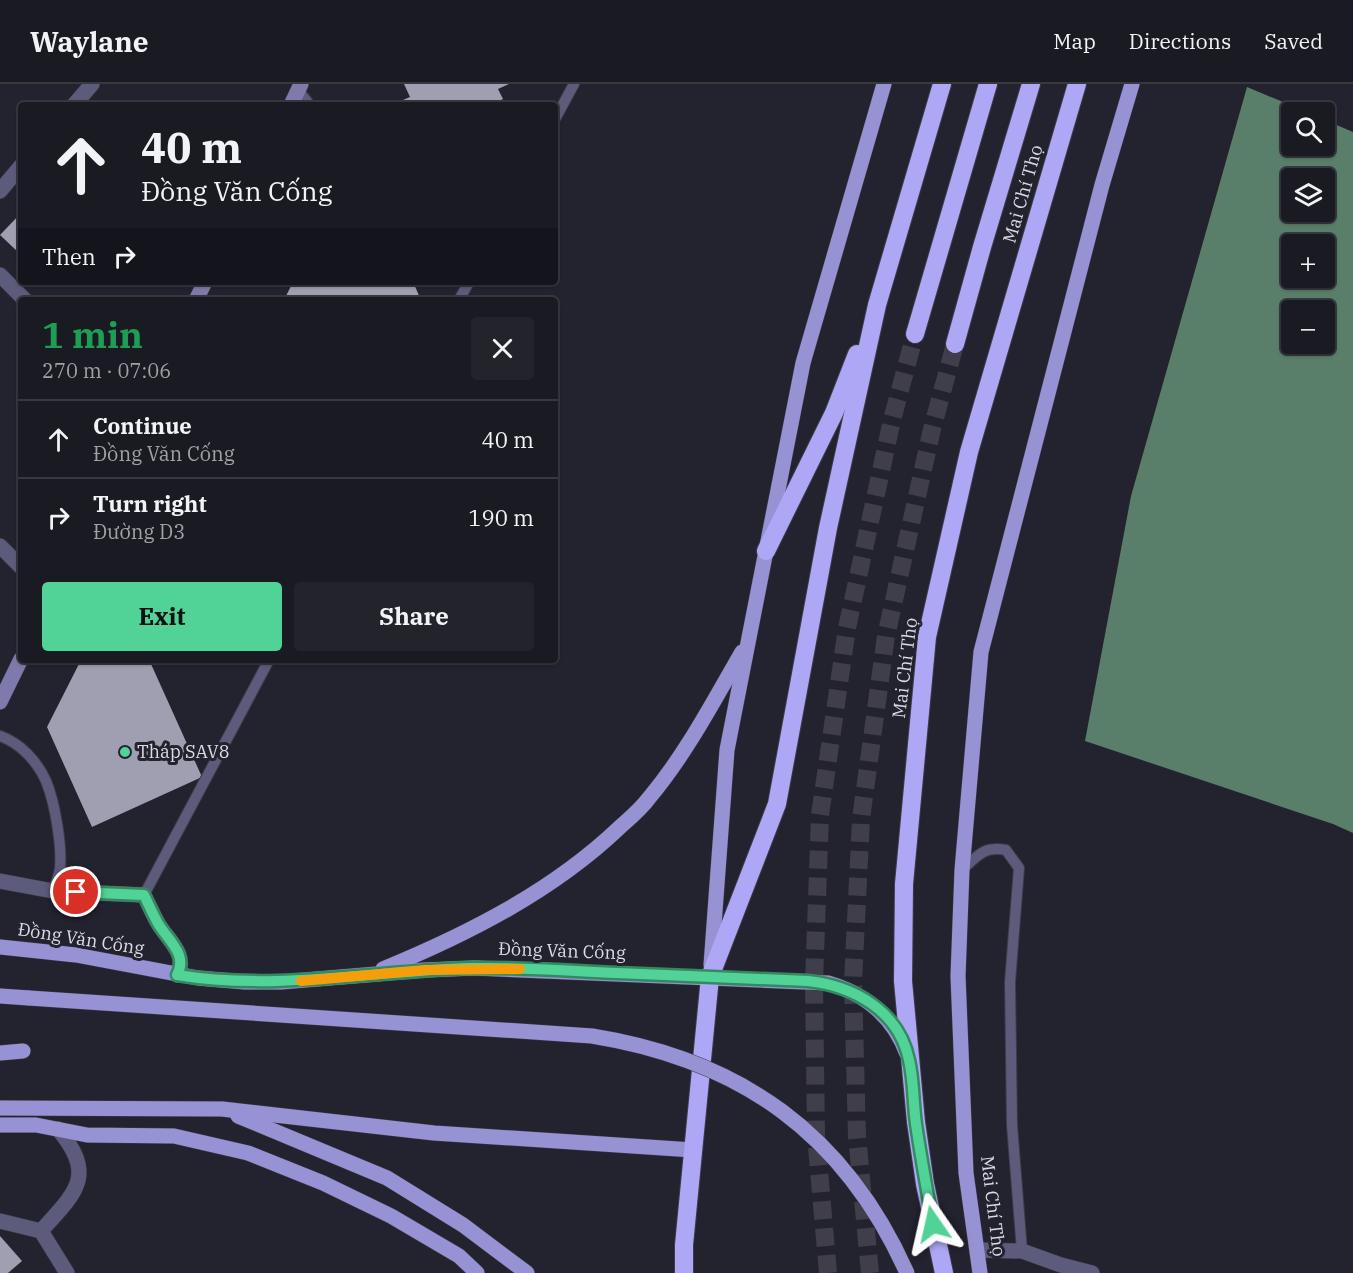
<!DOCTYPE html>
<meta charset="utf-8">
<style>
body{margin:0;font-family:"IBM Plex Serif",serif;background:#23232b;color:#f1f3f6;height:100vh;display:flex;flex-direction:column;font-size:22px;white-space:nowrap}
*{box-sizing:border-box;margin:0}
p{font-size:20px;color:#9fa1a6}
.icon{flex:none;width:33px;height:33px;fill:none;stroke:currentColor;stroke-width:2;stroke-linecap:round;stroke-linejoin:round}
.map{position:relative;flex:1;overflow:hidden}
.side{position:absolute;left:18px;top:213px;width:540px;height:366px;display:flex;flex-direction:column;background:#1a1a23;border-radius:6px;box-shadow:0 2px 4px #0004,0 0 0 2px #383841}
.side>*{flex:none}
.hud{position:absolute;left:18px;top:18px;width:540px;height:183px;border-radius:6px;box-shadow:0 2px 4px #0004,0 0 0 2px #383841;background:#1a1a23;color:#f1f3f6;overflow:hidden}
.buttons{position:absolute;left:1281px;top:18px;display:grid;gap:12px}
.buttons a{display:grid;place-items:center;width:54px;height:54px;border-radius:6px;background:#1a1a23;box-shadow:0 2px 4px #0004,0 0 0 2px #383841;font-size:30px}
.pin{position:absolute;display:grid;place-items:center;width:51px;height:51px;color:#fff;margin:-26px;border:3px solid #fff;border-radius:50%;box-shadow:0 2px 6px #0007}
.me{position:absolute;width:66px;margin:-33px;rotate:349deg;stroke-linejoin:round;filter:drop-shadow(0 0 4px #0008)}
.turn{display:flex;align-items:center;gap:21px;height:126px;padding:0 24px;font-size:27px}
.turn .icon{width:78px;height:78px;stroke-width:2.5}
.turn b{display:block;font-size:42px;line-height:51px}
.then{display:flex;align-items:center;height:57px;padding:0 24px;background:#0003;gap:12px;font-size:22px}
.round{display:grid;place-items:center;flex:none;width:63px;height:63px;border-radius:6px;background:#23232b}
.headline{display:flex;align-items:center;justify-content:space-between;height:102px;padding:0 24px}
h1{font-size:36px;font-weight:700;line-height:45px;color:#1e9e55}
.cta{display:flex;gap:12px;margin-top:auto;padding:12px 24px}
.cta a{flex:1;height:69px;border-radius:6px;background:#51d397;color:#111;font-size:24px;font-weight:700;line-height:69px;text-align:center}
.cta a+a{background:#23232b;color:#f1f3f6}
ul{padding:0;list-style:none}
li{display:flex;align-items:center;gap:18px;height:78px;padding:0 24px;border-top:2px solid #383841}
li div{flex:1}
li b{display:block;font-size:22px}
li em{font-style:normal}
header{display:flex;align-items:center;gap:36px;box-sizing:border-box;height:84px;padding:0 30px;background:#1a1a23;border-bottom:2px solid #383841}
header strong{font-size:28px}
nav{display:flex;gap:33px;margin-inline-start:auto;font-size:21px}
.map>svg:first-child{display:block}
.water{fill:#597e6a;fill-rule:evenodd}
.building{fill:#a09fb1}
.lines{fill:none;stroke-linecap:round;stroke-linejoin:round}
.highway-tunnel{stroke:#3f3e4a;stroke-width:18;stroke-dasharray:18 9;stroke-linecap:butt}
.lane-casing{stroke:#3d3c48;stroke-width:12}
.street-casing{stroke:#3d3c48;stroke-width:16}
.secondary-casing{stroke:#3d3c48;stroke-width:16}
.primary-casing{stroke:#3d3c48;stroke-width:16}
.highway-casing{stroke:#3d3c48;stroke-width:20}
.lane{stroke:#5d5b7b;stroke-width:10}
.street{stroke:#5d5b7b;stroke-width:15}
.secondary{stroke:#7e7aac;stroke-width:15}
.primary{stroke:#9792d3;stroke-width:15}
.highway{stroke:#aea7f6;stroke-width:18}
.primary-bridge-casing{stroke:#3d3c48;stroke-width:16;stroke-linecap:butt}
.primary-bridge{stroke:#9792d3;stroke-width:15}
.route-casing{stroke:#358962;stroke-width:15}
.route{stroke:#51d397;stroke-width:10}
.slow{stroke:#f59e0b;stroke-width:10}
.poi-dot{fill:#51d397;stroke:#23222f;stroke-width:2}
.labels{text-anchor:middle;stroke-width:6;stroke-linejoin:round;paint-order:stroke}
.street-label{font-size:18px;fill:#dbdbe4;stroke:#23222f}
.poi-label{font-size:18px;fill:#dbdbe4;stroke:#23222f;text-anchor:start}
</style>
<header>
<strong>Waylane</strong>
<nav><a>Map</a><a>Directions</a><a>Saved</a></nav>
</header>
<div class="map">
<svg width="1353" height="1189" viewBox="0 0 1353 1189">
<rect width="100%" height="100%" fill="#23222f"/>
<path class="water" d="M1247,3L1307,28H1292V62H1324L1325,36L1353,48V749L1333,740L1085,657L1131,412ZM1292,94H1324V128H1292ZM1292,160H1324V194H1292ZM1292,226H1324V260H1292Z"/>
<g class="building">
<path d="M404,0H509L498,5L503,15L495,19L496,21H391L410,13Z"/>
<path d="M21,129V165L18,168L0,151Z"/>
<path d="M293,198H413L421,216H284Z"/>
<path d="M81,576H160L151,580L202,693L92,743L47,643Z"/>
<path d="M0,1152L22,1177L8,1189H0Z"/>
</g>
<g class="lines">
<g class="highway-tunnel">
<path d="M828,1189L816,1052L814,899L820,731L847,544L892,336L915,250"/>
<path d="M870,1189L857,1052L853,898L861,735L886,552L932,345L955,260"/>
</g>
<defs>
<g id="lane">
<path d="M298,6L310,21"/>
<path d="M555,35L574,0"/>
<path d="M459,216L469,198"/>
<path d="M0,652C20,659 37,677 46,697C55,719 62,761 60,784C59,792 55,800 53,807"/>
<path d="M962,786C978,771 984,762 1006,766L1019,784L1010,898L1012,1041L1022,1167"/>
<path d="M144,811L269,576"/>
</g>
<g id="street">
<path d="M74,21L92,0"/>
<path d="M0,107L21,82"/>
<path d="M0,191L25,216"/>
<path d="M0,462L21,483"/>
<path d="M0,797L53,807L144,811C149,821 153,831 159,841C169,857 188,871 177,891"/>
<path d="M0,1137L41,1147L67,1189"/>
<path d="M41,1147C76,1108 97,1092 58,1045"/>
<path d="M977,1166L1022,1167L1061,1181L1092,1189"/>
</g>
<g id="secondary">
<path d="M291,21L301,0"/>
<path d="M196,216L205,198"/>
<path d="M0,618L21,575"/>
</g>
<g id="primary">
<path d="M0,863L76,871L198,894L245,898H281L425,886L475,884L828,899C866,910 893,932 907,970"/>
<path d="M711,881L727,666L766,467L803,279L884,0"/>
<path d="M383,885C468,850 553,807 620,743C630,734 641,725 649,714C686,670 713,618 742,568"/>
<path d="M0,912L29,914"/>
<path d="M0,969L23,967"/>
<path d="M0,1024L222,1025L434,1049L693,1066"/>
<path d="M238,1032L387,1094L463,1141L527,1189"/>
<path d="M0,1041H36L87,1051L174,1052L248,1069L323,1099L391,1132L459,1172L477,1189"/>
<path d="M980,1189L966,1089L958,892L962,786L981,568L1102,101L1132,0"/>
</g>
<g id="highway">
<path d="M915,250L988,0"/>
<path d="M955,260L982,163L1031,0"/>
<path d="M766,467L834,329L857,270"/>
<path d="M684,1189V1161L710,893L777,720L828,444L877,221L942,0"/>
<path d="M944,1189L925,1100L916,1038L903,897L904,800L927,553L969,368L1077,0"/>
</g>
</defs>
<use href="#lane" class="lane-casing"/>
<use href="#street" class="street-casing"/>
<use href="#secondary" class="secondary-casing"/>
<use href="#primary" class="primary-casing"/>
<use href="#highway" class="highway-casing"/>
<use href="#lane" class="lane"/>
<use href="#street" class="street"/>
<use href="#secondary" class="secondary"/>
<use href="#primary" class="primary"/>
<use href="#highway" class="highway"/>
<defs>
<path id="primary-bridge" d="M29,914L592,952C741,976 845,1050 907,1189"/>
</defs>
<use href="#primary-bridge" class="primary-bridge-casing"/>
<use href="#primary-bridge" class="primary-bridge"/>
</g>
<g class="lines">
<defs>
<path id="route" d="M76,808L144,811C149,821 153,831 159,841C169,857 188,871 177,891C275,907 373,887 471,884C520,883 569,887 617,889C681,892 744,894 808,897C854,902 899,927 909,976C914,997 913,1019 916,1040C921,1074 927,1107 933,1140"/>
</defs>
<use href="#route" class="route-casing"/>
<use href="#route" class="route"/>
<path class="slow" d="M301,897L425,886L520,885"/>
</g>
<circle class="poi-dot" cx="125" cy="668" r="6"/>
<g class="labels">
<g class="street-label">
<text transform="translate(1023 110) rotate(-74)" y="6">Mai Chí Thọ</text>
<text transform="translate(905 584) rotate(-83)" y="6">Mai Chí Thọ</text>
<text transform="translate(81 855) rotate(9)" y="6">Đồng Văn Cống</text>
<text transform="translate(562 867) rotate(2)" y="6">Đồng Văn Cống</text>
<text transform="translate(993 1122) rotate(83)" y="6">Mai Chí Thọ</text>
</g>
<g class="poi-label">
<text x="137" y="674">Tháp SAV8</text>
</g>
</g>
</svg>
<div class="buttons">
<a><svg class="icon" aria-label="search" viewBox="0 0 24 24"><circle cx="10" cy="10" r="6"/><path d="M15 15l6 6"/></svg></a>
<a><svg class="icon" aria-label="layers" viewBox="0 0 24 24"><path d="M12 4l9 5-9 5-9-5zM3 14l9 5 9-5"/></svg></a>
<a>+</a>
<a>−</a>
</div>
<div class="pin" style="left:76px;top:808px;background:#d93025"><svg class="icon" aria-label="arrive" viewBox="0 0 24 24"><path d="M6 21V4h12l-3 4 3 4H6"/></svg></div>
<svg class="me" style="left:933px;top:1140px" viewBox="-20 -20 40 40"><path d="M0-17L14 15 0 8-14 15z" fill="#51d397" stroke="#fff" stroke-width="4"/></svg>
<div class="hud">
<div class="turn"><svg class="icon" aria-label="ahead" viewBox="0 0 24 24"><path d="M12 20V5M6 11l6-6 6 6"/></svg><div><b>40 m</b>Đồng Văn Cống</div></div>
<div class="then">Then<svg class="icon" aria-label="right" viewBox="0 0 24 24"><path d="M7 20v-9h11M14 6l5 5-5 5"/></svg></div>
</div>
<section class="side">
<div class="headline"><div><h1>1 min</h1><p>270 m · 07:06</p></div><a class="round"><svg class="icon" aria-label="close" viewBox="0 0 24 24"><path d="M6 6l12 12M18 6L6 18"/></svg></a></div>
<ul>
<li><svg class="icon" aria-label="ahead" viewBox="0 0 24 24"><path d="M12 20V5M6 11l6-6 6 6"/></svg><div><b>Continue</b><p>Đồng Văn Cống</p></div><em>40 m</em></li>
<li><svg class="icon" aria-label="right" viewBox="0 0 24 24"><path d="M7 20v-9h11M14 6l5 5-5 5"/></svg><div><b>Turn right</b><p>Đường D3</p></div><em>190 m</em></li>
</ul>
<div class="cta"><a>Exit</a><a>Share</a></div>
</section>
</div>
